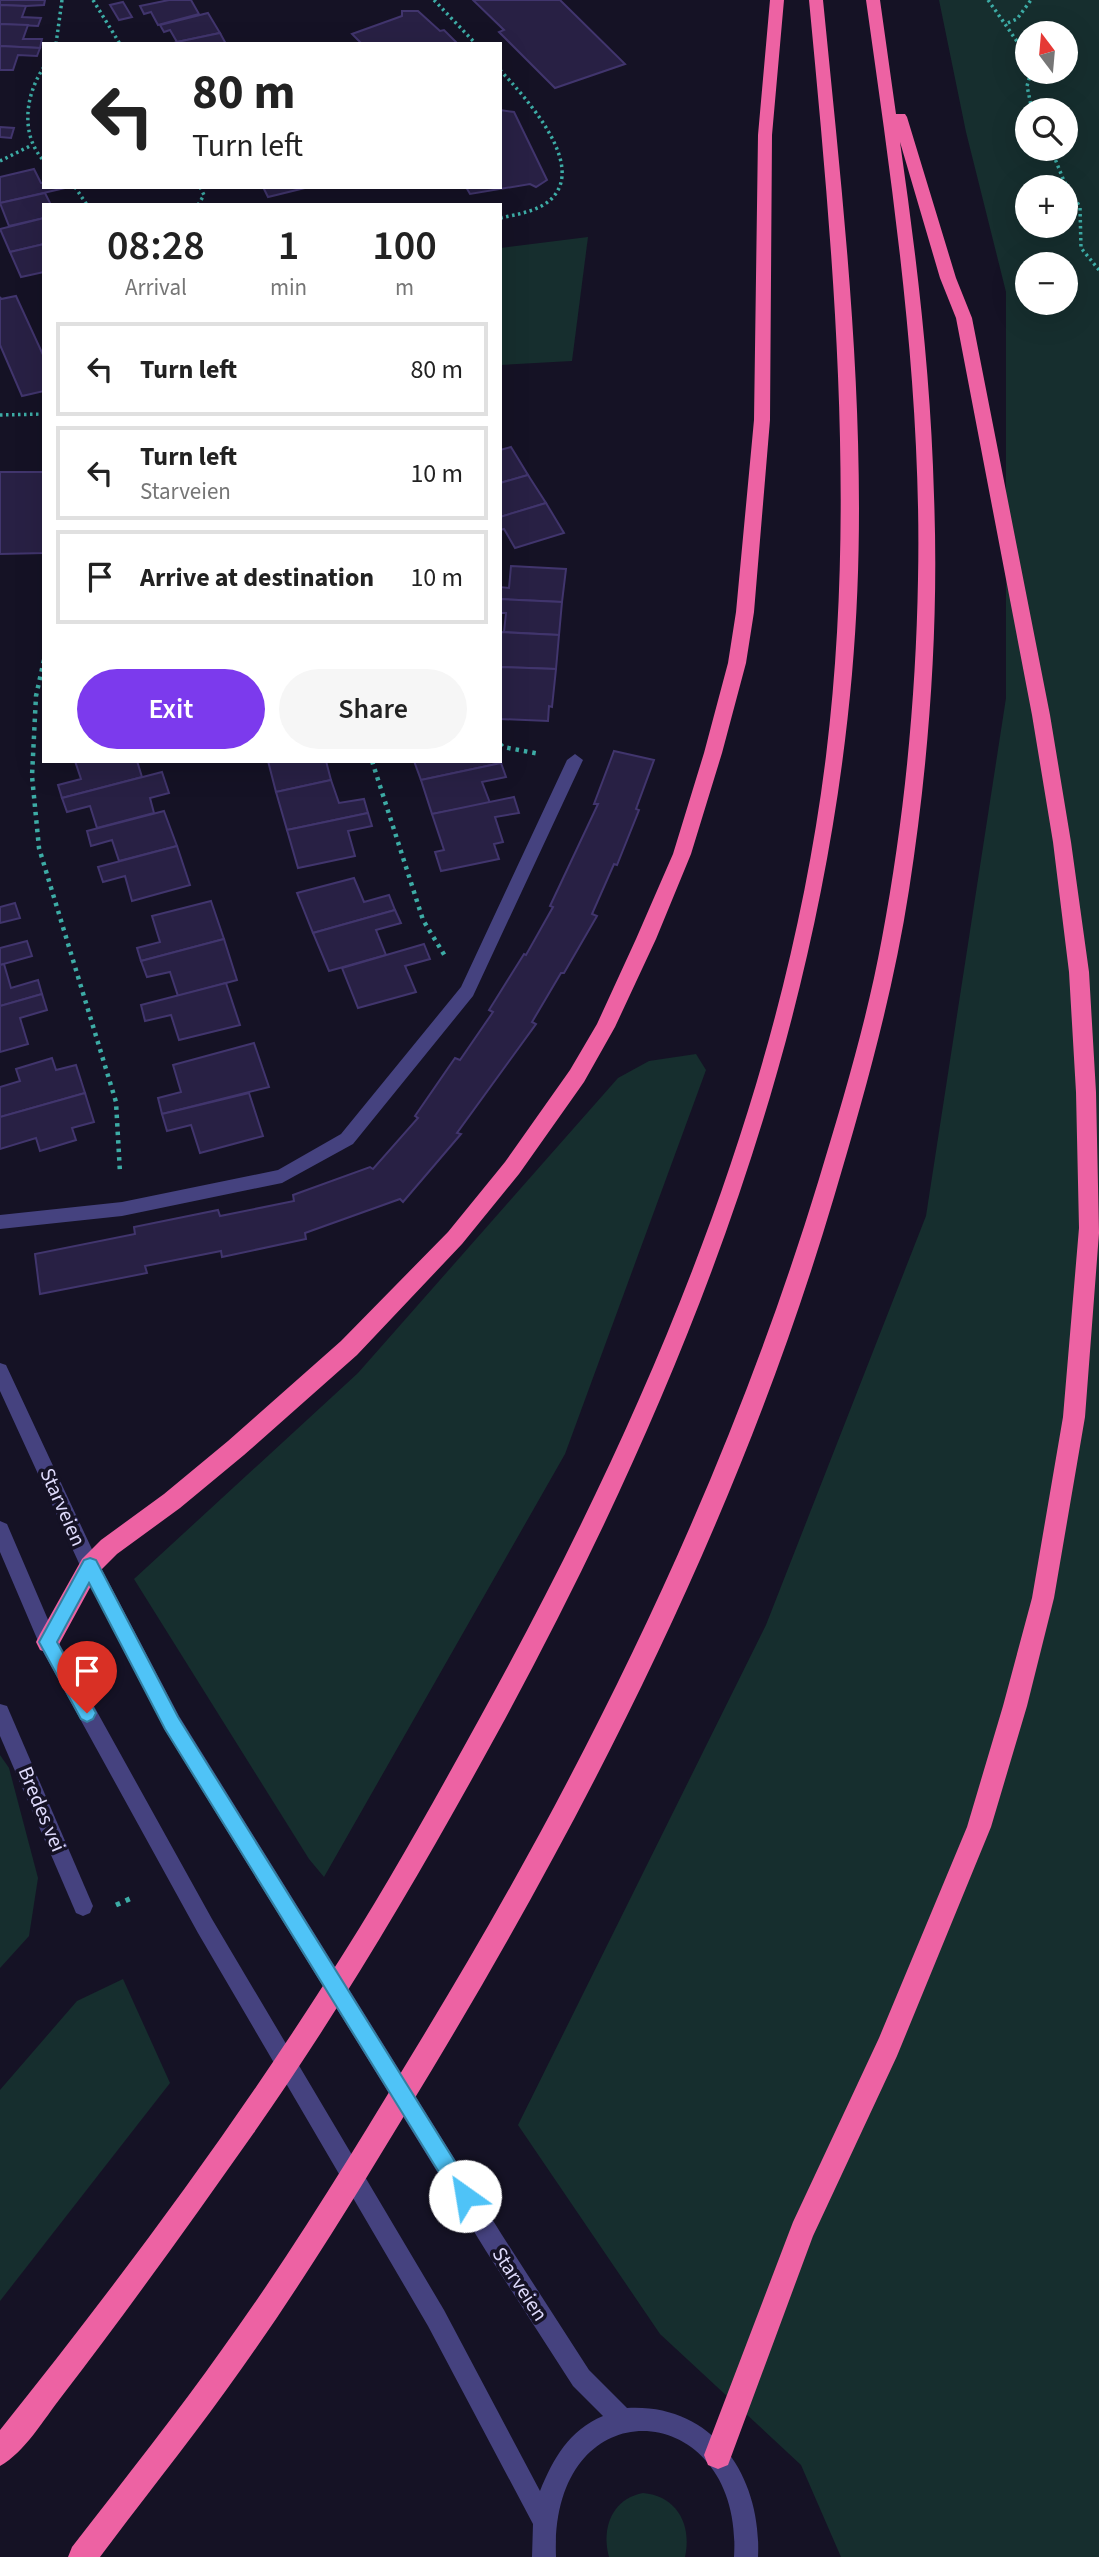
<!DOCTYPE html>
<meta charset="utf-8">
<style>
body{margin:0;font-family:"Source Sans 3",sans-serif;background:#f6f6f6;color:#222;height:100vh;display:flex;flex-direction:column;font-size:26px;white-space:nowrap}
*{box-sizing:border-box;margin:0}
p{font-size:23px;color:#767676}
.icon{flex:none;width:38px;height:38px;fill:none;stroke:currentColor;stroke-width:2;stroke-linecap:round;stroke-linejoin:round}
.map{position:relative;flex:1;overflow:hidden}
.drawer{position:absolute;left:42px;top:203px;width:460px;height:560px;display:flex;flex-direction:column;background:#fff;border-radius:0px;box-shadow:0 7px 28px #0002}
.drawer>*{flex:none}
.banner{position:absolute;left:42px;top:42px;width:460px;height:147px;border-radius:0px;box-shadow:0 7px 28px #0002;background:#fff;color:#222;overflow:hidden}
.needle{width:46px;rotate:344deg}
.controls{position:absolute;left:1015px;top:21px;display:grid;gap:14px}
.controls a{display:grid;place-items:center;width:63px;height:63px;border-radius:50%;background:#fff;box-shadow:0 7px 28px #0002;font-size:35px}
.pin{position:absolute;display:grid;place-items:center;width:60px;height:60px;color:#fff;margin:-72px -30px;border-radius:50% 50% 50% 0;rotate:-45deg;box-shadow:0 0 7px #0007}
.pin .icon{rotate:45deg}
.me{position:absolute;width:77px;margin:-38px;rotate:328deg;stroke-linejoin:round;filter:drop-shadow(0 0 5px #0008)}
.turn{display:flex;align-items:center;gap:24px;height:147px;padding:0 35px;font-size:32px}
.turn .icon{width:91px;height:91px;stroke-width:2.5}
.turn b{display:block;font-size:49px;line-height:60px}
.eta{display:flex;justify-content:space-evenly;align-items:center;height:119px;text-align:center}
.eta b{font-size:42px;font-weight:600;line-height:49px}
.primary-button{display:flex;gap:14px;margin-top:auto;padding:14px 35px}
.primary-button a{flex:1;height:80px;border-radius:42px;background:#7c3aed;color:#fff;font-size:28px;font-weight:600;line-height:80px;text-align:center}
.primary-button a+a{background:#f6f6f6;color:#222}
ul{padding:0;list-style:none}
li{display:flex;align-items:center;gap:21px;height:94px;margin:0 14px 10px;padding:0 21px;border:4px solid #e0e0e0;border-radius:0px}
li div{flex:1}
li b{display:block;font-size:26px}
li em{font-style:normal}
.map>svg:first-child{display:block}
.green{fill:#162e2e;fill-rule:evenodd}
.building{fill:#282044;stroke:#41356d;stroke-width:2}
.lines{fill:none;stroke-linecap:round;stroke-linejoin:round}
.path-far2{stroke:#3daca6;stroke-width:3.5;stroke-dasharray:2.5 3.5;stroke-linecap:butt}
.path-far1{stroke:#3daca6;stroke-width:4.5;stroke-dasharray:3.5 5;stroke-linecap:butt}
.path{stroke:#3daca6;stroke-width:5;stroke-dasharray:4.5 6;stroke-linecap:butt}
.service{fill:#45427f;fill-rule:evenodd}
.minor{fill:#45427f;fill-rule:evenodd}
.tertiary{fill:#45427f;fill-rule:evenodd}
.motorway{fill:#ed62a3;fill-rule:evenodd}
.route{fill:#4fc3f7;stroke:#337fa1;stroke-width:2}
.labels{text-anchor:middle;stroke-width:7;stroke-linejoin:round;paint-order:stroke}
.street-label{font-size:21px;fill:#dedafb;stroke:#151225}
</style>
<div class="map">
<svg width="1099" height="2557" viewBox="0 0 1099 2557">
<rect width="100%" height="100%" fill="#151225"/>
<g class="green">
<path d="M939,0H1099V2557H841L801,2465L660,2334L518,2125L766,1625L926,1216L1006,698V292L966,132ZM1027,33H1066V72H1027ZM1027,110H1066V149H1027ZM1027,187H1066V226H1027ZM1027,264H1066V303H1027Z"/>
<path d="M588,237L572,361L501,365V248Z"/>
<path d="M696,1054L706,1070L565,1454L324,1877L309,1859L134,1579L358,1373L618,1078L649,1061Z"/>
<path d="M0,1755L9,1768L38,1878L29,1936L0,1968Z"/>
<path d="M123,1979L170,2083L0,2301V2090L77,2001Z"/>
<path d="M643,2493C677,2496 692,2525 685,2557H609C601,2528 612,2499 643,2493Z"/>
</g>
<g class="building">
<path d="M0,0H45L44,5L26,6L0,5Z"/>
<path d="M169,0H191L199,14L158,25L151,12L144,14L140,6Z"/>
<path d="M473,0H560L625,64L555,88L499,32L504,30Z"/>
<path d="M123,2L132,17L119,20L110,5Z"/>
<path d="M0,5L26,6L22,17L41,18L38,26L0,24Z"/>
<path d="M402,11H418L440,31L444,30L458,44H362L352,34L402,16Z"/>
<path d="M208,13L220,33L177,42L170,30L164,32L160,25Z"/>
<path d="M0,24L28,25L23,39H42L40,48L0,46Z"/>
<path d="M220,33L226,44H171L177,42Z"/>
<path d="M0,46L40,48L37,56L18,55L13,70H0Z"/>
<path d="M500,110L514,112L547,180L536,187L530,184L470,194L466,187H500Z"/>
<path d="M0,127L14,128L11,138L0,137Z"/>
<path d="M34,169L41,183H44V187L65,188L0,203V177Z"/>
<path d="M263,187H309L268,197Z"/>
<path d="M45,193L51,205H44V218L9,226L0,203Z"/>
<path d="M44,218V244L10,252L0,229Z"/>
<path d="M44,244V272L21,277L10,252Z"/>
<path d="M16,296L44,357V391L22,396L0,345V297L1,299Z"/>
<path d="M511,447L528,475L500,483V450Z"/>
<path d="M0,472H44V553L0,554Z"/>
<path d="M528,475L546,503L500,517V483Z"/>
<path d="M546,503L564,533L515,548L504,529L500,530V517Z"/>
<path d="M511,566L566,569L562,602L500,599V587L509,588Z"/>
<path d="M500,599L562,602L559,635L504,632L506,613H500Z"/>
<path d="M500,632L559,635L556,669L500,667Z"/>
<path d="M500,667L556,669L552,707L549,706L548,721L500,719Z"/>
<path d="M614,751L654,760L636,809L639,810L617,865L614,864L592,914L597,916L564,973H561L532,1022L536,1024L457,1133L461,1134L403,1202L400,1199L305,1233L306,1239L222,1257L221,1251L145,1266L147,1273L40,1294L35,1254L135,1234L134,1227L218,1210L220,1216L294,1201L293,1195L370,1167L373,1169L418,1118L415,1116L455,1058L460,1060L493,1012L489,1010L524,954L526,955L553,907L550,906L598,804H594Z"/>
<path d="M75,761H137L142,777L62,798L58,785L81,779Z"/>
<path d="M268,761H326L331,780L276,792Z"/>
<path d="M414,761H500L501,763L421,780Z"/>
<path d="M501,763L506,777L482,782L490,803L432,814L421,780Z"/>
<path d="M162,772L169,793L150,798L154,813L97,828L90,806L67,812L62,798Z"/>
<path d="M331,780L339,803L364,799L368,813L287,830L276,792Z"/>
<path d="M514,797L519,813L495,817L503,842L494,844L499,859L441,871L435,852L444,850L432,814Z"/>
<path d="M164,811L177,846L119,861L112,840L91,846L87,831Z"/>
<path d="M368,813L372,826L348,831L355,856L298,868L287,830Z"/>
<path d="M177,846L190,885L132,901L125,876L103,882L98,867Z"/>
<path d="M354,878L364,902L389,895L395,910L313,933L297,893Z"/>
<path d="M211,901L224,939L141,961L137,948L160,942L152,916Z"/>
<path d="M15,903L20,918L0,923V907Z"/>
<path d="M395,910L401,923L376,930L386,955L329,971L313,933Z"/>
<path d="M224,939L237,980L178,996L170,972L147,977L141,961Z"/>
<path d="M27,941L32,956L0,965V948Z"/>
<path d="M424,944L430,959L405,966L416,992L358,1008L342,968Z"/>
<path d="M4,964L11,988L38,980L42,994L0,1006V965Z"/>
<path d="M226,983L240,1025L179,1040L171,1015L145,1021L141,1005Z"/>
<path d="M42,994L47,1010L20,1018L28,1044L0,1052V1006Z"/>
<path d="M254,1043L269,1087L162,1114L158,1098L181,1092L173,1065Z"/>
<path d="M52,1058L56,1070L76,1065L85,1093L0,1117V1087L20,1081L16,1069Z"/>
<path d="M85,1093L94,1122L72,1128L76,1140L40,1151L36,1138L0,1149V1117Z"/>
<path d="M249,1093L263,1136L200,1153L191,1125L167,1131L162,1114Z"/>
</g>
<g class="lines">
<g class="path-far2">
<path d="M93,0L120,44"/>
<path d="M434,0L476,44"/>
<path d="M988,0L1005,24"/>
<path d="M56,44L62,0"/>
<path d="M1027,56L1005,24L1017,19L1031,0"/>
<path d="M44,67C25,95 20,135 44,161"/>
<path d="M500,70C523,95 584,160 554,196C542,211 518,214 500,218"/>
<path d="M1031,72L1027,86L1032,110"/>
<path d="M1051,149L1064,181L1080,207L1081,248L1099,270"/>
<path d="M0,161L30,146"/>
<path d="M75,187L87,205"/>
<path d="M198,205L204,195L200,187"/>
<path d="M0,415L44,414"/>
</g>
<g class="path-far1">
<path d="M44,660L36,696L32,776L39,848L116,1102L120,1173"/>
<path d="M500,744L503,747L540,754"/>
<path d="M372,761L423,920L445,956"/>
</g>
<path class="path" d="M116,1905L134,1897"/>
<path class="service" d="M575,754L583,760L473,996L353,1144L282,1183L122,1216L0,1229V1215L122,1202L278,1170L341,1134L461,987L567,760Z"/>
<path class="minor" d="M0,1704L7,1706L93,1906L90,1913L83,1916L76,1913L0,1736Z"/>
<path class="tertiary" d="M0,1363L6,1365L97,1560L179,1716L502,2235L589,2370L627,2408C714,2403 762,2477 758,2557H734C744,2397 549,2381 556,2557H532L533,2524L428,2326L198,1933L41,1648L0,1552V1521L7,1524L55,1636L212,1919L444,2310L540,2491C553,2459 569,2430 603,2416L573,2386L486,2251L165,1730L83,1572L0,1391Z"/>
<g class="motorway">
<path d="M770,0H784L772,135L770,420L754,612L746,663L722,753L691,854L656,939L615,1027L584,1082L519,1174L462,1244L357,1355L244,1455L180,1508L117,1554L98,1573L56,1650L48,1653L40,1650L36,1642L40,1634L82,1559L101,1540L164,1494L228,1441L341,1341L448,1232L505,1162L570,1070L597,1024L636,939L673,854L704,753L728,663L736,612L754,420L758,135Z"/>
<path d="M809,0H823C845,223 872,450 852,674C819,1050 678,1401 499,1730C423,1869 344,2004 253,2134C191,2222 128,2310 62,2396C44,2419 25,2452 0,2466V2430C116,2285 228,2135 328,1978C383,1893 433,1803 482,1714C646,1417 784,1095 826,756C857,504 833,252 809,0Z"/>
<path d="M866,0H880L896,114H905L907,117L956,278L972,318L1050,715L1071,842L1089,972L1096,1092L1099,1233L1085,1417L1054,1598L1027,1706L991,1827L897,2056L813,2236L728,2465L718,2469L708,2465L704,2455L793,2222L879,2038L967,1827L1003,1706L1032,1598L1063,1417L1079,1228L1076,1092L1069,972L1053,842L1032,715L956,318L940,278L900,142C917,260 931,378 934,496C939,627 929,761 909,890C893,994 864,1096 834,1197C743,1505 598,1793 433,2068C372,2169 311,2271 242,2368C197,2432 147,2494 100,2557H68L72,2547C123,2481 175,2416 223,2348C296,2247 360,2140 425,2033C588,1764 727,1481 819,1179C843,1100 867,1020 882,938C904,821 916,699 918,579C922,385 893,192 866,0Z"/>
</g>
</g>
<path class="route" d="M90,1558L96,1560L178,1717L472,2189L475,2196L472,2203L465,2206L458,2203L165,1729L89,1583L57,1642L96,1713L93,1719L87,1722L81,1719L39,1642L84,1560Z"/>
<g class="labels">
<g class="street-label">
<text transform="translate(63 1507) rotate(66)" y="7">Starveien</text>
<text transform="translate(42 1809) rotate(67)" y="7">Bredes vei</text>
<text transform="translate(520 2284) rotate(57)" y="7">Starveien</text>
</g>
</g>
</svg>
<div class="controls">
<a><svg class="needle" viewBox="-14 -14 28 28"><path d="M0-13l5 13h-10z" fill="#e53935"/><path d="M0 13l5-13h-10z" fill="#767676"/></svg></a>
<a><svg class="icon" aria-label="search" viewBox="0 0 24 24"><circle cx="10" cy="10" r="6"/><path d="M15 15l6 6"/></svg></a>
<a>+</a>
<a>−</a>
</div>
<div class="pin" style="left:87px;top:1713px;background:#d93025"><svg class="icon" aria-label="arrive" viewBox="0 0 24 24"><path d="M6 21V4h12l-3 4 3 4H6"/></svg></div>
<svg class="me" style="left:465px;top:2196px" viewBox="-20 -20 40 40"><circle r="19" fill="#fff"/><path d="M0-13L10 11 0 6-10 11z" fill="#4fc3f7"/></svg>
<div class="banner">
<div class="turn"><svg class="icon" aria-label="left" viewBox="0 0 24 24"><path d="M17 20v-9H6M10 6l-5 5 5 5"/></svg><div><b>80 m</b>Turn left</div></div>
</div>
<section class="drawer">
<div class="eta">
<div><b>08:28</b><p>Arrival</p></div>
<div><b>1</b><p>min</p></div>
<div><b>100</b><p>m</p></div>
</div>
<ul>
<li><svg class="icon" aria-label="left" viewBox="0 0 24 24"><path d="M17 20v-9H6M10 6l-5 5 5 5"/></svg><div><b>Turn left</b></div><em>80 m</em></li>
<li><svg class="icon" aria-label="left" viewBox="0 0 24 24"><path d="M17 20v-9H6M10 6l-5 5 5 5"/></svg><div><b>Turn left</b><p>Starveien</p></div><em>10 m</em></li>
<li><svg class="icon" aria-label="arrive" viewBox="0 0 24 24"><path d="M6 21V4h12l-3 4 3 4H6"/></svg><div><b>Arrive at destination</b></div><em>10 m</em></li>
</ul>
<div class="primary-button"><a>Exit</a><a>Share</a></div>
</section>
</div>
